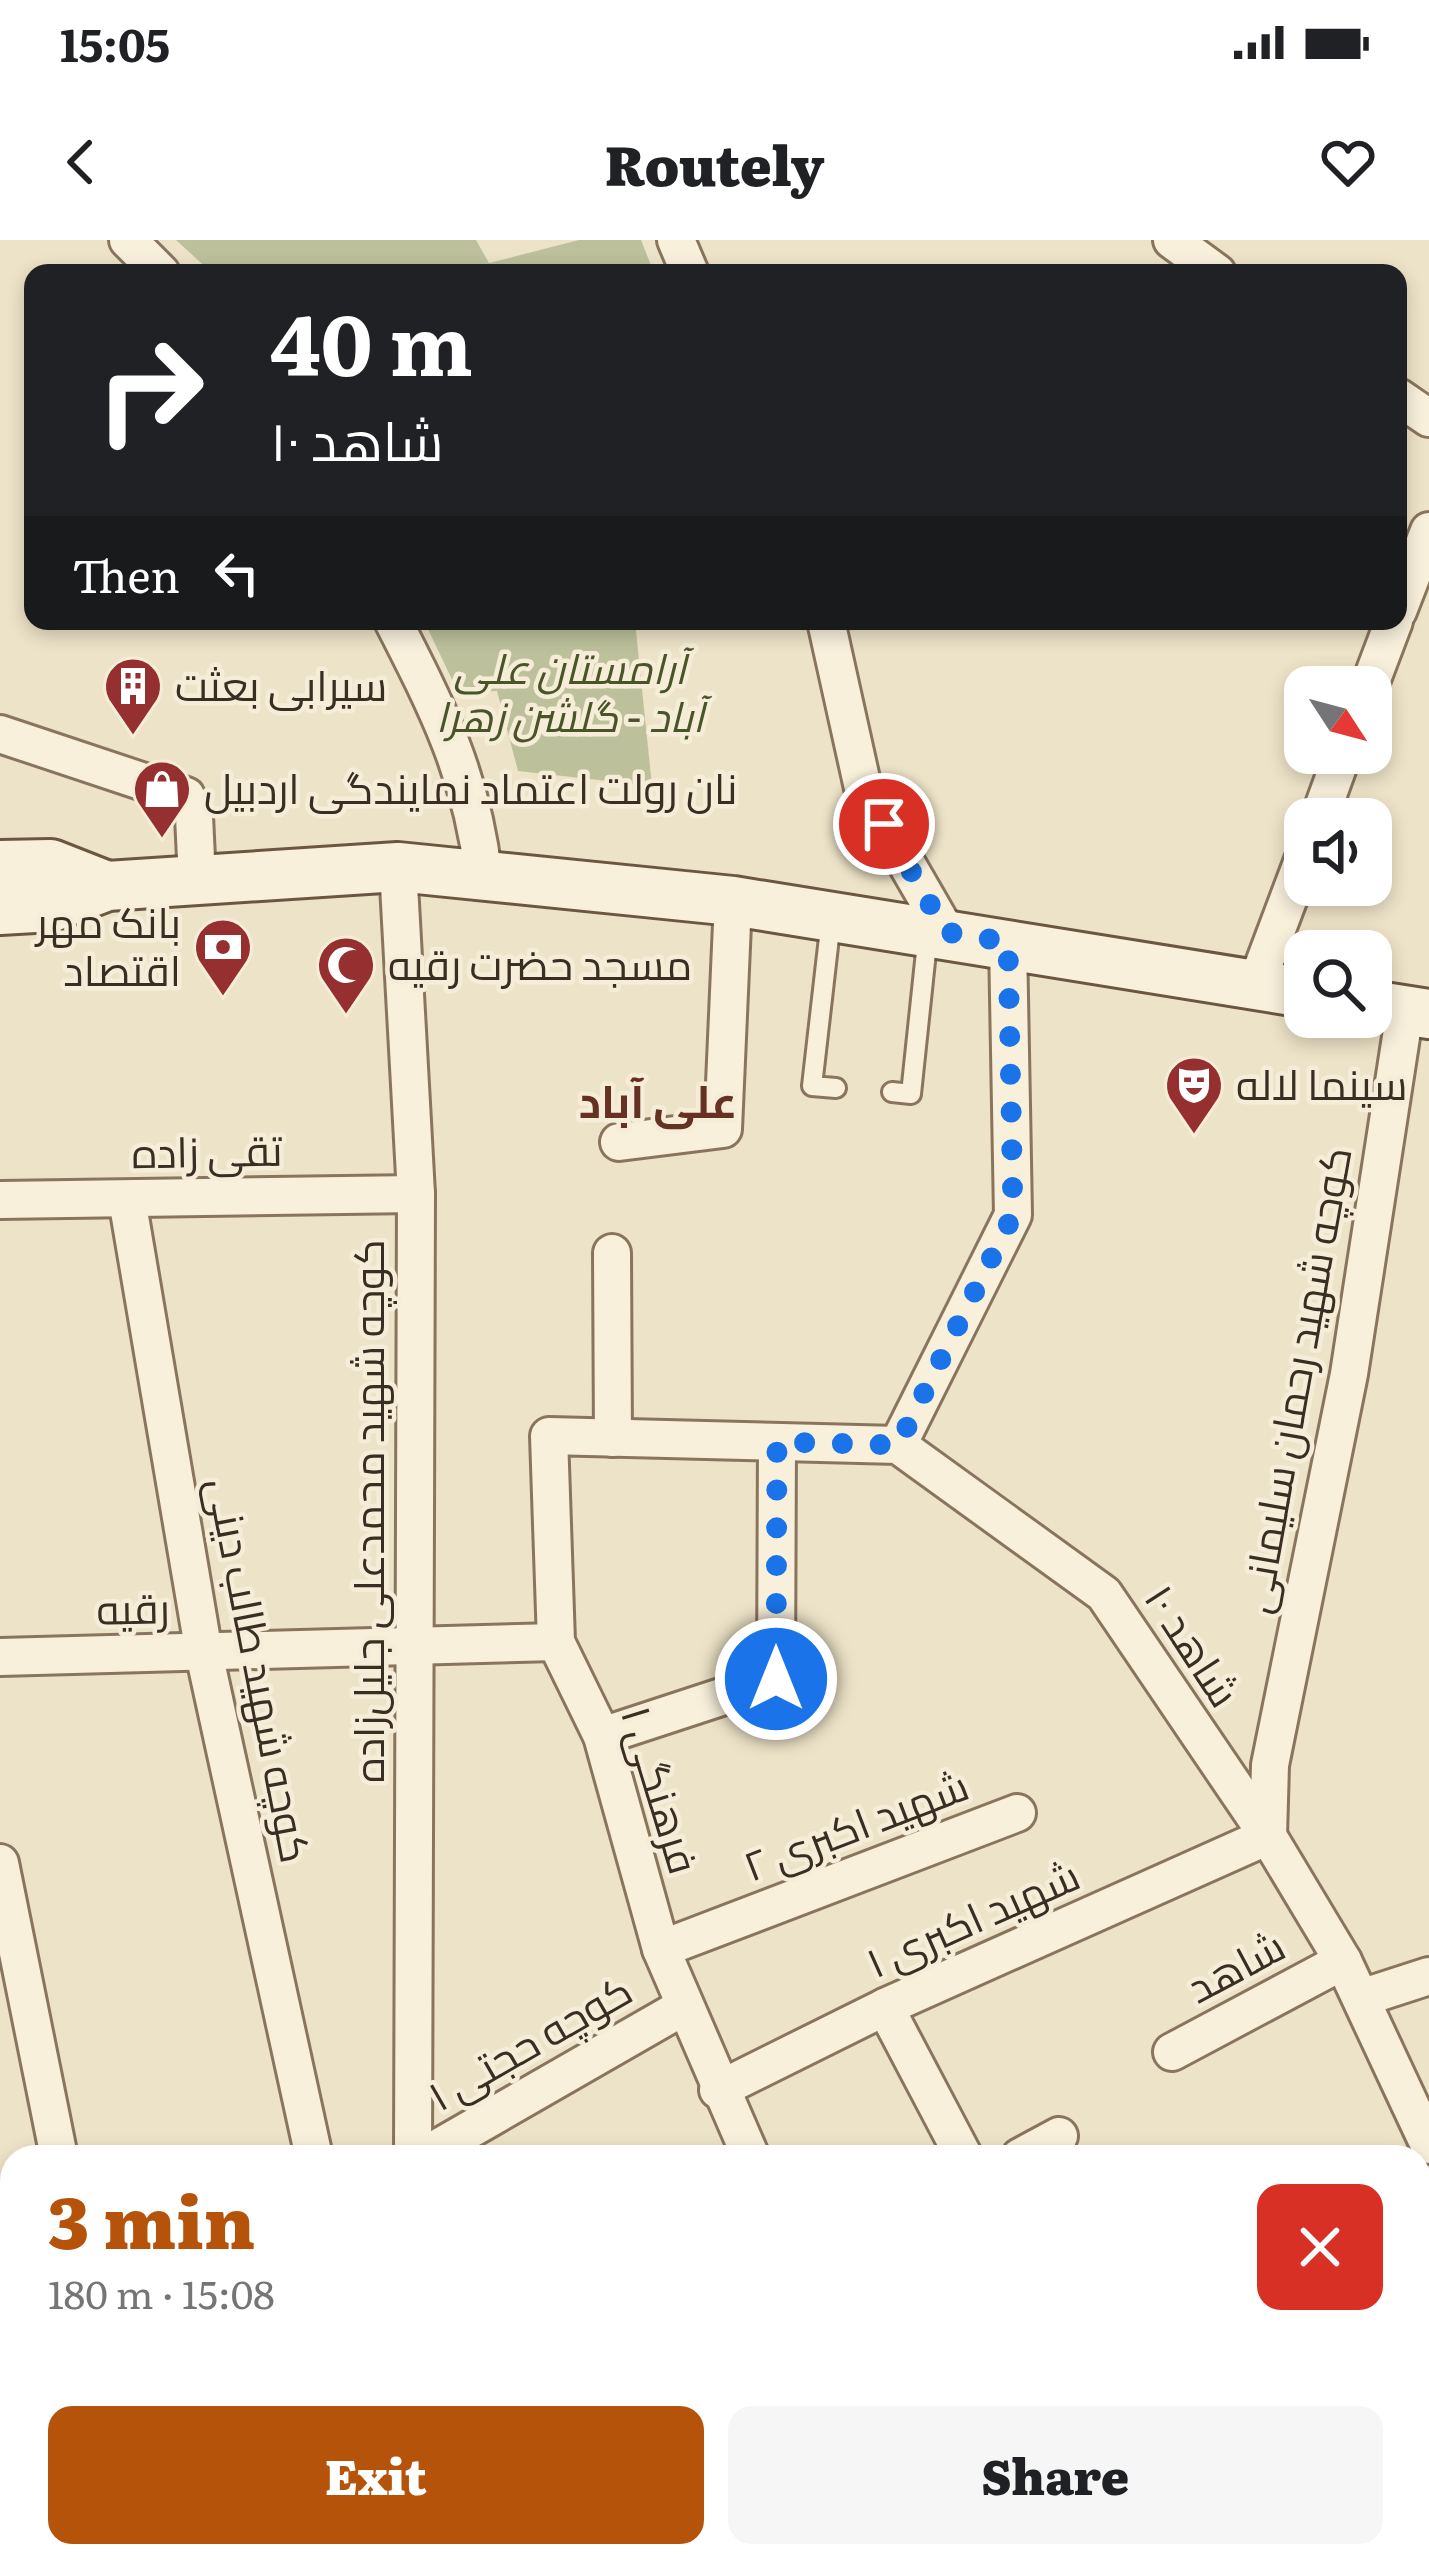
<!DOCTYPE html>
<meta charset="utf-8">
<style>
body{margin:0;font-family:Literata,Cairo,serif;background:#f6f6f6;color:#202124;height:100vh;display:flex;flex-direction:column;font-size:45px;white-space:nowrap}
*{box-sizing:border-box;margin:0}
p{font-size:39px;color:#757577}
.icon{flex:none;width:66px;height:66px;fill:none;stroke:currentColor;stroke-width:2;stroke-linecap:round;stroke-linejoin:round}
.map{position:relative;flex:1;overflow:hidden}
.details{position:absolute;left:0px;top:1905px;width:1431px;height:423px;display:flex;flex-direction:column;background:#fff;border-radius:36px 36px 0 0;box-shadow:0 6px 18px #0003}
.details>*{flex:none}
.guide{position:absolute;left:24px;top:24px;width:1383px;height:366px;border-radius:24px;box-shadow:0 6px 18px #0003;background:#202124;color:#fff;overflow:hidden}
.needle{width:78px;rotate:126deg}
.buttons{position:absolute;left:1284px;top:426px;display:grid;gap:24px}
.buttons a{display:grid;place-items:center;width:108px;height:108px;border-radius:24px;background:#fff;box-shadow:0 6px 18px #0003;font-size:60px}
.pin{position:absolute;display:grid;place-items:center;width:102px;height:102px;color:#fff;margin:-51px;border:6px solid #fff;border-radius:50%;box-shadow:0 3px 12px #0007}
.me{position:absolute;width:132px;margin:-66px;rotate:0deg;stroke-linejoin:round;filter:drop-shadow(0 0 9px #0008)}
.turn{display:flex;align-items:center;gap:42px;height:252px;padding:0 48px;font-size:54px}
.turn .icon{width:156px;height:156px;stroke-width:2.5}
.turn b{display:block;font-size:84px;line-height:102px}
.then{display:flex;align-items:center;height:114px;padding:0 48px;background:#0003;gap:24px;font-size:45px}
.round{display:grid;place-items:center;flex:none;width:126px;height:126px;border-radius:24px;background:#f6f6f6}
.headline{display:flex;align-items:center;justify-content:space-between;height:204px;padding:0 48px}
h1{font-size:72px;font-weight:800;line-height:90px;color:#b45309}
.action{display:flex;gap:24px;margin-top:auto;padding:24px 48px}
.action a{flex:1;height:138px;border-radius:24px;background:#b45309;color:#fff;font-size:48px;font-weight:800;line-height:138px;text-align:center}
.action a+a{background:#f6f6f6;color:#202124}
.status{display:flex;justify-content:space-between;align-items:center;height:84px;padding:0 60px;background:#fff;direction:ltr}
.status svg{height:33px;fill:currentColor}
header{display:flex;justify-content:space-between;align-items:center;height:156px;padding:0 48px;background:#fff;font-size:54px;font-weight:800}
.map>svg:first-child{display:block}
.cemetery{fill:#bcc19b}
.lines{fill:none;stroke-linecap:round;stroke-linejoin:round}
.lane-casing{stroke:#89755e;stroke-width:24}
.street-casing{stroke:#89755e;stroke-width:42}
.secondary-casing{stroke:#6b5641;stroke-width:54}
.lane{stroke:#f8f0db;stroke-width:18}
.street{stroke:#f8f0db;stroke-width:36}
.secondary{stroke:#f8f0db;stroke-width:48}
.route{stroke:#1a73e8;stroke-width:21;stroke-dasharray:0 37.8}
.labels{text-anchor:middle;stroke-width:9;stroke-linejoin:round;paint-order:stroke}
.park-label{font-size:42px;font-style:italic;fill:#495528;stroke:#f5edd8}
.poi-label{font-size:42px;fill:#3a2d21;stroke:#f5edd8;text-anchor:start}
.street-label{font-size:42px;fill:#3a2d21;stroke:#f5edd8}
.neighbourhood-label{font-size:45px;font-weight:bold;fill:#653122;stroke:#f5edd8}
</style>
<div class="status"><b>15:05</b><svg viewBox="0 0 49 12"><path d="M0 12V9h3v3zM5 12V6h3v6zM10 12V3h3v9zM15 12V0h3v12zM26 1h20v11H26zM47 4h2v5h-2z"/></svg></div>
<header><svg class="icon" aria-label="back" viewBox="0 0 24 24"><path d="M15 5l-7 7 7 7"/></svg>Routely<svg class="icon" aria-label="heart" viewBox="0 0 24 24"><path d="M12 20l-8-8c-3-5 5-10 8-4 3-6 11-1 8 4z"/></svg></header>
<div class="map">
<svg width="1429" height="2326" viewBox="0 0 1429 2326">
<rect width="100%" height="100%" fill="#ede3c8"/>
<g class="cemetery">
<path d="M176,0H476L489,23L579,0H641L654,33H212Z"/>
<path d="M424,381H635L652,546L518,531L497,451L458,452Z"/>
</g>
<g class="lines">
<defs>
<g id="lane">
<path d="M831,680L812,846L836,848"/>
<path d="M892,852L911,854L928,693"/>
</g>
<g id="street">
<path d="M128,0L161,33"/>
<path d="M676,0L690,33"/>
<path d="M1172,0L1217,33"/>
<path d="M1398,157L1429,178"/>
<path d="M1398,371L1429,291"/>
<path d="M393,381C437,467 472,536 483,633"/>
<path d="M826,381L863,548L946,692"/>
<path d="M1369,447L1394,381"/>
<path d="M0,494L186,556L194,576L197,640"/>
<path d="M1319,579L1343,513"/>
<path d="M398,627L416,954L413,1917"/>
<path d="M1256,745L1305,615"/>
<path d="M619,902L723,889L733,661"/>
<path d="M127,959L204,1413L314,1917"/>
<path d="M0,960L416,954"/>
<path d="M612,1013L613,1198"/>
<path d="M898,1205L1013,975L1008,702"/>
<path d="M0,1417L556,1402"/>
<path d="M602,1496L776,1439L777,1202"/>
<path d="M0,1623L59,1917"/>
<path d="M661,1709L1017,1573"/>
<path d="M1361,1758L1429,1736"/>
<path d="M885,1767L964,1917"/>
<path d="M1172,1812L1343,1721"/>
<path d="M718,1850L885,1767L1268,1596L1270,1525L1349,1134L1405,771"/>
<path d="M422,1917L683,1767"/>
<path d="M751,1917L661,1709L602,1496L556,1402L549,1196L898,1205L1104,1354L1268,1596L1343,1721L1429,1905"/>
<path d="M1020,1917L1059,1896"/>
<path d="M1419,1980L1429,1974"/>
<path d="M0,2170L12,2162"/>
<path d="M1419,2211L1429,2204"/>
<path d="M1419,2252L1429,2250"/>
<path d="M978,2316L984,2326"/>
<path d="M1174,2316L1179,2326"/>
<path d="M314,2326L331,2316"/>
<path d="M933,2326L951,2316"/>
<path d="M1256,2326L1270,2316"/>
<path d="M1381,2326L1382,2316"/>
</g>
<g id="secondary">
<path d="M0,625L51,624L107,646"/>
<path d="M0,670L52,667L107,646L398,627L733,661L1305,753"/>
<path d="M1371,765L1429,774"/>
</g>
</defs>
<use href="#lane" class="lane-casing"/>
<use href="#street" class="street-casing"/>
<use href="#secondary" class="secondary-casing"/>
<use href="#lane" class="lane"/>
<use href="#street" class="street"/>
<use href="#secondary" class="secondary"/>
</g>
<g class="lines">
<path class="route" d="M776,1439L777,1202L898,1205L1013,975L1008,702L946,692L884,584"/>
</g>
<defs>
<symbol id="building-pin" viewBox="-11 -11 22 30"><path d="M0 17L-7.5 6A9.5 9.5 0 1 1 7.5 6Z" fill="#963030" stroke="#f5edd8"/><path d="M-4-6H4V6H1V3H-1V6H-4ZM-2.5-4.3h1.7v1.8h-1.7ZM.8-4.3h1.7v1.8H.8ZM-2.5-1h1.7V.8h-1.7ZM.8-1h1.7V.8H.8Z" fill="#fff"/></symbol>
<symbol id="shop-pin" viewBox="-11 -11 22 30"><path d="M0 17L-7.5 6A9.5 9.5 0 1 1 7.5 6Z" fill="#963030" stroke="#f5edd8"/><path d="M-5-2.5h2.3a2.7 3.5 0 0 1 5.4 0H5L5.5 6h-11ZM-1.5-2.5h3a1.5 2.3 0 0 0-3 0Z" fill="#fff"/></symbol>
<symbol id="bank-pin" viewBox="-11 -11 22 30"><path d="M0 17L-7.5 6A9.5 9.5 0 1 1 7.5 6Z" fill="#963030" stroke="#f5edd8"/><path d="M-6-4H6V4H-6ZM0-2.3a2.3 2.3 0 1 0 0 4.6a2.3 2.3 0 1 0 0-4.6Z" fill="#fff"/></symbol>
<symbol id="mosque-pin" viewBox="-11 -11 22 30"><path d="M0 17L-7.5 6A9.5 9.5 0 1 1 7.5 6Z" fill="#963030" stroke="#f5edd8"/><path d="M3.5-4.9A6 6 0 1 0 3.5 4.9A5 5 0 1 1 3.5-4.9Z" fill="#fff"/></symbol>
<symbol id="theatre-pin" viewBox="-11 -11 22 30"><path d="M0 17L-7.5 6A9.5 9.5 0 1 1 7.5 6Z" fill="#963030" stroke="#f5edd8"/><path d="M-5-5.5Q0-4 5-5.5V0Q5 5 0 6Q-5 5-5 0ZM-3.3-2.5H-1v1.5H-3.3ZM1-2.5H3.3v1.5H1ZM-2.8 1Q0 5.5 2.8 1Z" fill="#fff"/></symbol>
</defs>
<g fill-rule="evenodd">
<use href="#building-pin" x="100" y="413" width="66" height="90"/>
<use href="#shop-pin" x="129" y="516" width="66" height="90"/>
<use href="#bank-pin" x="190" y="674" width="66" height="90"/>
<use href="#mosque-pin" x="313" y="692" width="66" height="90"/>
<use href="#theatre-pin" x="1161" y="812" width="66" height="90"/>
</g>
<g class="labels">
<g class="park-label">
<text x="570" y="444">آرامستان علی<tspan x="570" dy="48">آباد - گلشن زهرا</tspan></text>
</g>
<g class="poi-label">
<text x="175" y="461">سیرابی بعثت</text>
<text x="204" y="564">نان رولت اعتماد نمایندگی اردبیل</text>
<text x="181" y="698" text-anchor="end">بانک مهر<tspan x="181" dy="48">اقتصاد</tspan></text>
<text x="388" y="740">مسجد حضرت رقیه</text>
<text x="1236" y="860">سینما لاله</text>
</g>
<g class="street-label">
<text transform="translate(207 912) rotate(-1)" y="15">تقی زاده</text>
<text transform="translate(1296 1140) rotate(-80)" y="15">کوچه شهید رحمان سلیمانی</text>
<text transform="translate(369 1271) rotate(-90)" y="15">کوچه شهید محمدعلی جلیل‌زاده</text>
<text transform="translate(133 1369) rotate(-1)" y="15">رقیه</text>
<text transform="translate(1192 1406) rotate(57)" y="15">شاهد ۱۰</text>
<text transform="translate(259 1430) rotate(79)" y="15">کوچه شهید طالب دینی</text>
<text transform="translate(660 1550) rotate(73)" y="15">فرهنگی ۱</text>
<text transform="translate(856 1586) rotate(-21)" y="15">شهید اکبری ۲</text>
<text transform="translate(973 1679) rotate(-24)" y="15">شهید اکبری ۱</text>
<text transform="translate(1236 1727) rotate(-28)" y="15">شاهد</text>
<text transform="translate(530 1803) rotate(-30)" y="15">کوچه حجتی ۱</text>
</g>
<g class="neighbourhood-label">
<text x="658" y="878">علی آباد</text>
</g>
</g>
</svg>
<div class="buttons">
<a><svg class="needle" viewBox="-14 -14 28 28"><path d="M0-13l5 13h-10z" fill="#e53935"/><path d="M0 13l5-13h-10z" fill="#757577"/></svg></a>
<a><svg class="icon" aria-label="sound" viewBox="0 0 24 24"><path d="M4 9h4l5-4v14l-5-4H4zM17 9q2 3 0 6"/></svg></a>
<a><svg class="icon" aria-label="search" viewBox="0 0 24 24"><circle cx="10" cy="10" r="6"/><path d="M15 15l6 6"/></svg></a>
</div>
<div class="pin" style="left:884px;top:584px;background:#d93025"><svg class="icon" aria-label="arrive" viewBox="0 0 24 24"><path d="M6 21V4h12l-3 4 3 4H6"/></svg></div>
<svg class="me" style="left:776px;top:1439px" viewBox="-20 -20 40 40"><circle r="17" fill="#1a73e8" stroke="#fff" stroke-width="3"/><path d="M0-11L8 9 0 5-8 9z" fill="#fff"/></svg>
<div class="guide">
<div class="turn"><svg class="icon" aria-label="right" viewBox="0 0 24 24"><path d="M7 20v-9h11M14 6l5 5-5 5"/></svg><div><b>40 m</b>شاهد ۱۰</div></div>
<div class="then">Then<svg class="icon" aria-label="left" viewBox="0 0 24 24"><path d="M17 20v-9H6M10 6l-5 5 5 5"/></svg></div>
</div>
<section class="details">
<div class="headline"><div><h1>3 min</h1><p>180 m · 15:08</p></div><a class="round" style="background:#d93025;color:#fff"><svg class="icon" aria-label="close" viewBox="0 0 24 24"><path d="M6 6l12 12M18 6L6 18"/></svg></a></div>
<div class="action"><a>Exit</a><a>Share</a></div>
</section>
</div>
